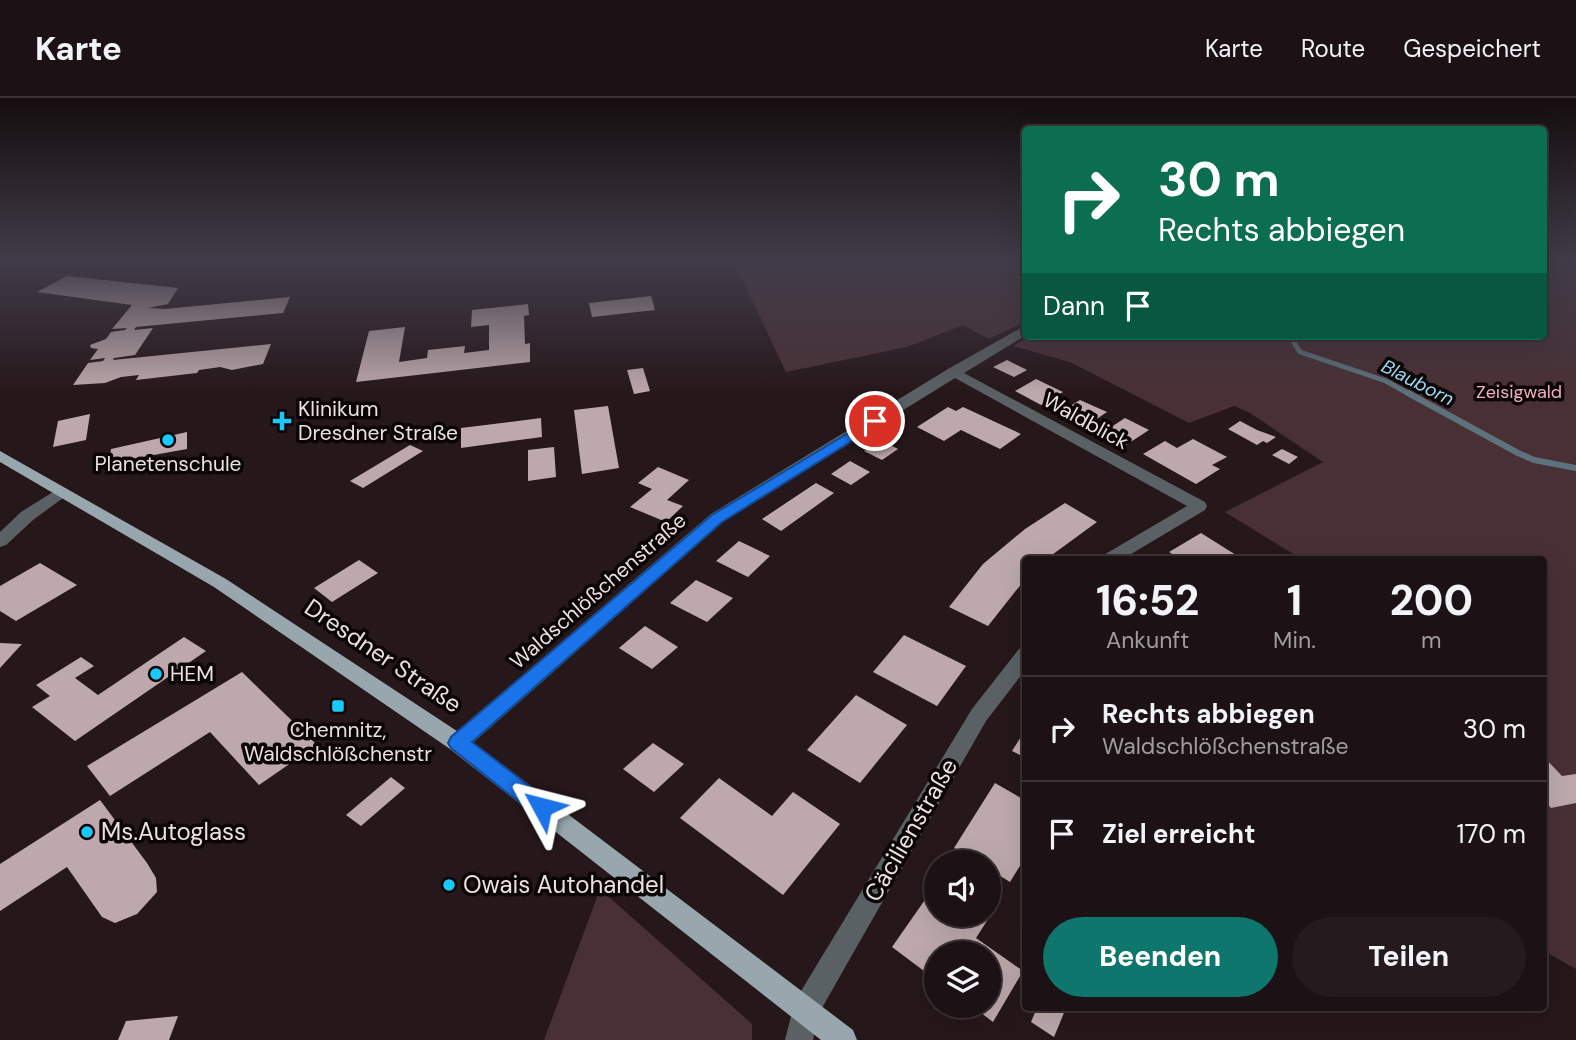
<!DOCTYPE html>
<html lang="de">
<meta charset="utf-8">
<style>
body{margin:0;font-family:"DM Sans",sans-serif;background:#251a1d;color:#f1f3f6;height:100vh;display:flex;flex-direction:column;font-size:26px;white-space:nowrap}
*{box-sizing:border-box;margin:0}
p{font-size:23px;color:#a09da0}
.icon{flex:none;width:38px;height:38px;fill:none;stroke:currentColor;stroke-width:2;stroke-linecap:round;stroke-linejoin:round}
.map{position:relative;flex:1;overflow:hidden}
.details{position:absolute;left:1022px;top:458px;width:525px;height:455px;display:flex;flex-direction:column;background:#1c1114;border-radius:7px;box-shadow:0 7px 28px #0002,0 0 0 2px #3a3134}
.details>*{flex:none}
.banner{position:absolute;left:1022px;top:28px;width:525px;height:214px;border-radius:7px;box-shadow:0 7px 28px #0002,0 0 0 2px #3a3134;background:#0b6e4f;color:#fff;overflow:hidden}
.tools{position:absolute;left:924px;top:752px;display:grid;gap:14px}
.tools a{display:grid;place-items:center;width:77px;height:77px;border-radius:50%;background:#1c1114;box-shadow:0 7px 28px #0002,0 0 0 2px #3a3134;font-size:35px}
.pin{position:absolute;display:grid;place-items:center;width:60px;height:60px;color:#fff;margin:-30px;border:4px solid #fff;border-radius:50%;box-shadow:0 2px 7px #0007}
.me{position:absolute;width:77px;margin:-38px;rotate:308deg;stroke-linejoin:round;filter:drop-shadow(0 0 5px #0008)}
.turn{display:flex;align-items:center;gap:24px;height:147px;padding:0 21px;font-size:32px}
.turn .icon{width:91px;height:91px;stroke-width:2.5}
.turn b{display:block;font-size:49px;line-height:60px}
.then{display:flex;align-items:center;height:66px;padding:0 21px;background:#0003;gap:14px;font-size:26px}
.eta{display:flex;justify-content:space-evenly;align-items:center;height:119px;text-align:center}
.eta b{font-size:42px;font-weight:800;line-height:49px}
.primary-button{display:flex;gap:14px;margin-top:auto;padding:14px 21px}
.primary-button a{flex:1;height:80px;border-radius:42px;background:#0f766e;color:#fff;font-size:28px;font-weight:800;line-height:80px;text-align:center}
.primary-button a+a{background:#251a1d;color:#f1f3f6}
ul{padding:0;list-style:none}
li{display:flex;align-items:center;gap:21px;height:105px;padding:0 21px;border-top:2px solid #3a3134}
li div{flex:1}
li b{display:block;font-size:26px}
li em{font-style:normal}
header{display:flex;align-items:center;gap:42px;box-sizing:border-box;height:98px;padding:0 35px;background:#1c1114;border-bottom:2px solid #3a3134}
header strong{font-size:33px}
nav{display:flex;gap:38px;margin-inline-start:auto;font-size:24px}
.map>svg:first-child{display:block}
.green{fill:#493035}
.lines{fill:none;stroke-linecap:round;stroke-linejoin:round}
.stream-far1{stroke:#5d727c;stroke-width:5}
.stream{stroke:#5d727c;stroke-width:6}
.building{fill:#bda9ac}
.minor{fill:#5a6164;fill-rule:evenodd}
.primary{fill:#98a7ae;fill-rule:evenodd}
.route{fill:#1a73e8;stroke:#114b97;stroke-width:2}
.poi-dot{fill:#18cafc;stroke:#0b0506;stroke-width:2.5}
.labels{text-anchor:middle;stroke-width:7;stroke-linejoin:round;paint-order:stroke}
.far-park-label{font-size:18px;fill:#f0b0bc;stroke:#0b0506}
.far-water-label{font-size:19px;font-style:italic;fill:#97d9f3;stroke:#0b0506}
.poi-label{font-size:21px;fill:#eadfe1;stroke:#0b0506;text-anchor:start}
.street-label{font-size:21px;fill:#eadfe1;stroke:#0b0506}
.near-street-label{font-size:24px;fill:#eadfe1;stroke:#0b0506}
.near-poi-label{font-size:24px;fill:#eadfe1;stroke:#0b0506;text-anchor:start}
</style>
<header>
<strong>Karte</strong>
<nav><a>Karte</a><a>Route</a><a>Gespeichert</a></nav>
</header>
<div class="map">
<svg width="1576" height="942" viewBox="0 0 1576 942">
<rect width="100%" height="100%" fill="#26171a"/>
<g class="green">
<path d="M734,164H1025V224L989,241L963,227L907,249L786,274Z"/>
<path d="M1544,164H1576V871L1544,853V462H1303L1225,414L1323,364L1250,315L1234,308L1189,325L1070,264L1013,248L1031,238H1544Z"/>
<path d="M600,791L752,926V942H544Z"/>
</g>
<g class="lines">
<path class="stream-far1" d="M1290,238L1300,254L1386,283L1411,297"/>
<path class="stream" d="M1408,295L1518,355L1534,362L1576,370"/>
</g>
<g class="building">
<path d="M67,178L178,190L168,206L148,210L165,211L290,199L283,215L136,229L134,232L153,230L135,257L114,260L113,262L271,246L263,266L232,272L220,269L199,272L197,275L136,282L139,277L121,279L105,285L73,287L88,265L103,263L105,260L90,262L98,251L91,250L90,247L106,241L111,234L125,232L127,230L112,231L132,207L37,194Z"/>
<path d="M651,198L655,212L592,219L589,205Z"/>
<path d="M528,206L529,217L524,218L525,246L530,245V264L356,284L369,233L405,229L399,264L427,260L428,252L465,248L464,255L489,252V227L471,229L472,212Z"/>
<path d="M1007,262L1027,272L1014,279L993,269Z"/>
<path d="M643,270L650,293L634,296L627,272Z"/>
<path d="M1036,281L1063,294L1041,307L1015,293Z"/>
<path d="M1080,302L1107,314L1089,326L1062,313Z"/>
<path d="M608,308L619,370L582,376L574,312Z"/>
<path d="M948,309L956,313L963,309L1021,336L1000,351L961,332L944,343L917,329Z"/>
<path d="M90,316L86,342L53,349L58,323Z"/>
<path d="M541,320L542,339L461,350V330Z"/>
<path d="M1125,320L1149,332L1126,347L1102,335Z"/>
<path d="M1240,323L1257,332L1276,339L1267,345L1263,343L1257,347L1228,331Z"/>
<path d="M187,334V351L109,365L111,351Z"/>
<path d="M1193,341L1227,359L1212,367L1220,371L1196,386L1143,356L1165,343L1177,350Z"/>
<path d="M881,342L898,351L882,362L864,353Z"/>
<path d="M410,347L423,353L363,390L350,383Z"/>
<path d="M554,349L556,379L528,383V352Z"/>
<path d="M1282,351L1298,359L1289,366L1272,357Z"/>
<path d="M850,363L870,374L851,387L831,376Z"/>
<path d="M658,369L689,382L667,402L683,408L666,424L630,409L652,391L638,385Z"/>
<path d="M816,385L834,395L781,433L762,421Z"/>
<path d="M1065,405L1097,424L1045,462H1026V480L988,528L949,509L983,466L1025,431Z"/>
<path d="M1201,435L1236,457L1227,462H1181L1169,454Z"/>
<path d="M739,443L770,458L748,479L716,463Z"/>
<path d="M359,462L378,475L332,504L314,490Z"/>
<path d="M40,465L77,487L16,523L0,513V488Z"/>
<path d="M696,482L733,500L707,524L670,505Z"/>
<path d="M645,528L678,549L652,571L619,550Z"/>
<path d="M904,537L966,568L937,608L873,574Z"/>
<path d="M184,539L206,553L75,643L32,609L50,598L36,587L81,559L94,568L75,580L98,597Z"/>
<path d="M0,545L22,546L0,570Z"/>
<path d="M242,574L317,647L259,687L210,634L110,698L87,668Z"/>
<path d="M856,597L907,627L860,685L807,652Z"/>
<path d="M1026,631V660L1012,653Z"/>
<path d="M653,645L684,666L654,694L623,671Z"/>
<path d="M1544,659L1562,678L1576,676V705L1551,710L1544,702Z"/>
<path d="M391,679L405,690L361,728L346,717Z"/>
<path d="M719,680L772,718L793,694L840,726L783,797L680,720Z"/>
<path d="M995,685L1026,703V758L1010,784L989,771V765H978L954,750Z"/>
<path d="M100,702L147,765L156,780L157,794L137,816L115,825L102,819L67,769L0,813V766Z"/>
<path d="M936,786V817H989V794L1001,801L976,840L1023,873L993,924L972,908H989V856H936V882L892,849Z"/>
<path d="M1037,910H1066L1054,939L1031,924Z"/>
<path d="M178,918L169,942H118L126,923Z"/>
</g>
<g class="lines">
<g class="minor">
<path d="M1026,227V237L964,275L1205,404L1207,408L1205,412L1121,462H1099L1102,458L1187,408L955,280L723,424L466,651L458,654L450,651L447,645L450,639L711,416L948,271Z"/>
<path d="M61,389L67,391L69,394L67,397L33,422L6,447L0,449V434L21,414Z"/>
<path d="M1026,549V571L986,623L856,850L818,917L813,942H785L795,903L972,611L1019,551Z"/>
</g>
<path class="primary" d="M0,353L226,481L466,639L853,932L857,942H821L450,651L214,489L0,364Z"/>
</g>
<linearGradient id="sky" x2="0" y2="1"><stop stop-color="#150d0e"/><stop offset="0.55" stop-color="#413c49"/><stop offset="1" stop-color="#413c49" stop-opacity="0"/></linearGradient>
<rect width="1576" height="296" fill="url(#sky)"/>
<path class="route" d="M875,319L879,320V326L722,424L472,644L549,703L552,709L549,716L542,719L534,716L451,650L448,645L451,639L712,417Z"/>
<g class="poi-dot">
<path d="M278.5 312.5h7v7h7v7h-7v7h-7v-7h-7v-7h7z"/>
<circle cx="168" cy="342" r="7"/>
<circle cx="156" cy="576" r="7"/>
<rect x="331" y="601" width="14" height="14" rx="3.5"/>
<circle cx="87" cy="734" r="7"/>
<circle cx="449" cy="787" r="7"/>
</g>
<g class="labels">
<g class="far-park-label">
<text x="1519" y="300">Zeisigwald</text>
</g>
<g class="far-water-label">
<text transform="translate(1418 284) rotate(27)" y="7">Blauborn</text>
</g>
<g class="poi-label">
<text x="298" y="318">Klinikum<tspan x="298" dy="24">Dresdner Straße</tspan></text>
<text x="168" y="373" text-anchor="middle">Planetenschule</text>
<text x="170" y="583">HEM</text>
<text x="338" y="639" text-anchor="middle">Chemnitz,<tspan x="338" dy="24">Waldschlößchenstr</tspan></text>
</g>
<g class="street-label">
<text transform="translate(1086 323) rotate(29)" y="7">Waldblick</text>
<text transform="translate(598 493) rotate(-41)" y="7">Waldschlößchenstraße</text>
</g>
<g class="near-street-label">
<text transform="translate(383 558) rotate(34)" y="8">Dresdner Straße</text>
<text transform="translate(911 732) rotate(-60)" y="8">Cäcilienstraße</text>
</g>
<g class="near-poi-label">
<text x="101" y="742">Ms.Autoglass</text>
<text x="463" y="795">Owais Autohandel</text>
</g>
</g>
</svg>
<div class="tools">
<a><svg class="icon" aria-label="sound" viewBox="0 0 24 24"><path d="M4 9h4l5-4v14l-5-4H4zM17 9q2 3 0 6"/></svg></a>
<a><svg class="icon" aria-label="layers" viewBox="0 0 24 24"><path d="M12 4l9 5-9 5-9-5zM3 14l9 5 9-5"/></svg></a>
</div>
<div class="pin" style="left:875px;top:323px;background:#d93025"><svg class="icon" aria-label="arrive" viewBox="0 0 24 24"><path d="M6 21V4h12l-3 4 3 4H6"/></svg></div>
<svg class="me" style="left:542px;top:709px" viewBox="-20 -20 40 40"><path d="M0-17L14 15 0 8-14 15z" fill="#1a73e8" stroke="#fff" stroke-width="4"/></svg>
<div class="banner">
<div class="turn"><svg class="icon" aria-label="right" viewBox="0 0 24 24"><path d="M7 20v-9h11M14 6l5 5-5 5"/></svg><div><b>30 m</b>Rechts abbiegen</div></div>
<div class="then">Dann<svg class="icon" aria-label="arrive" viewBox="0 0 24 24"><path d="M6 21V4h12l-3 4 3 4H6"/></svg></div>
</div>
<section class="details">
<div class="eta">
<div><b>16:52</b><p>Ankunft</p></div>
<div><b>1</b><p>Min.</p></div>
<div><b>200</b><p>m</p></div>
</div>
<ul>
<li><svg class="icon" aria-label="right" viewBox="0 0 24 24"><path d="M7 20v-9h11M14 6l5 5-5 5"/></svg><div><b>Rechts abbiegen</b><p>Waldschlößchenstraße</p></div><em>30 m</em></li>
<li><svg class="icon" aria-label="arrive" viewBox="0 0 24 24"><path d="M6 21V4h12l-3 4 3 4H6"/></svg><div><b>Ziel erreicht</b></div><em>170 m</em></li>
</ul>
<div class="primary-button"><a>Beenden</a><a>Teilen</a></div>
</section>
</div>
